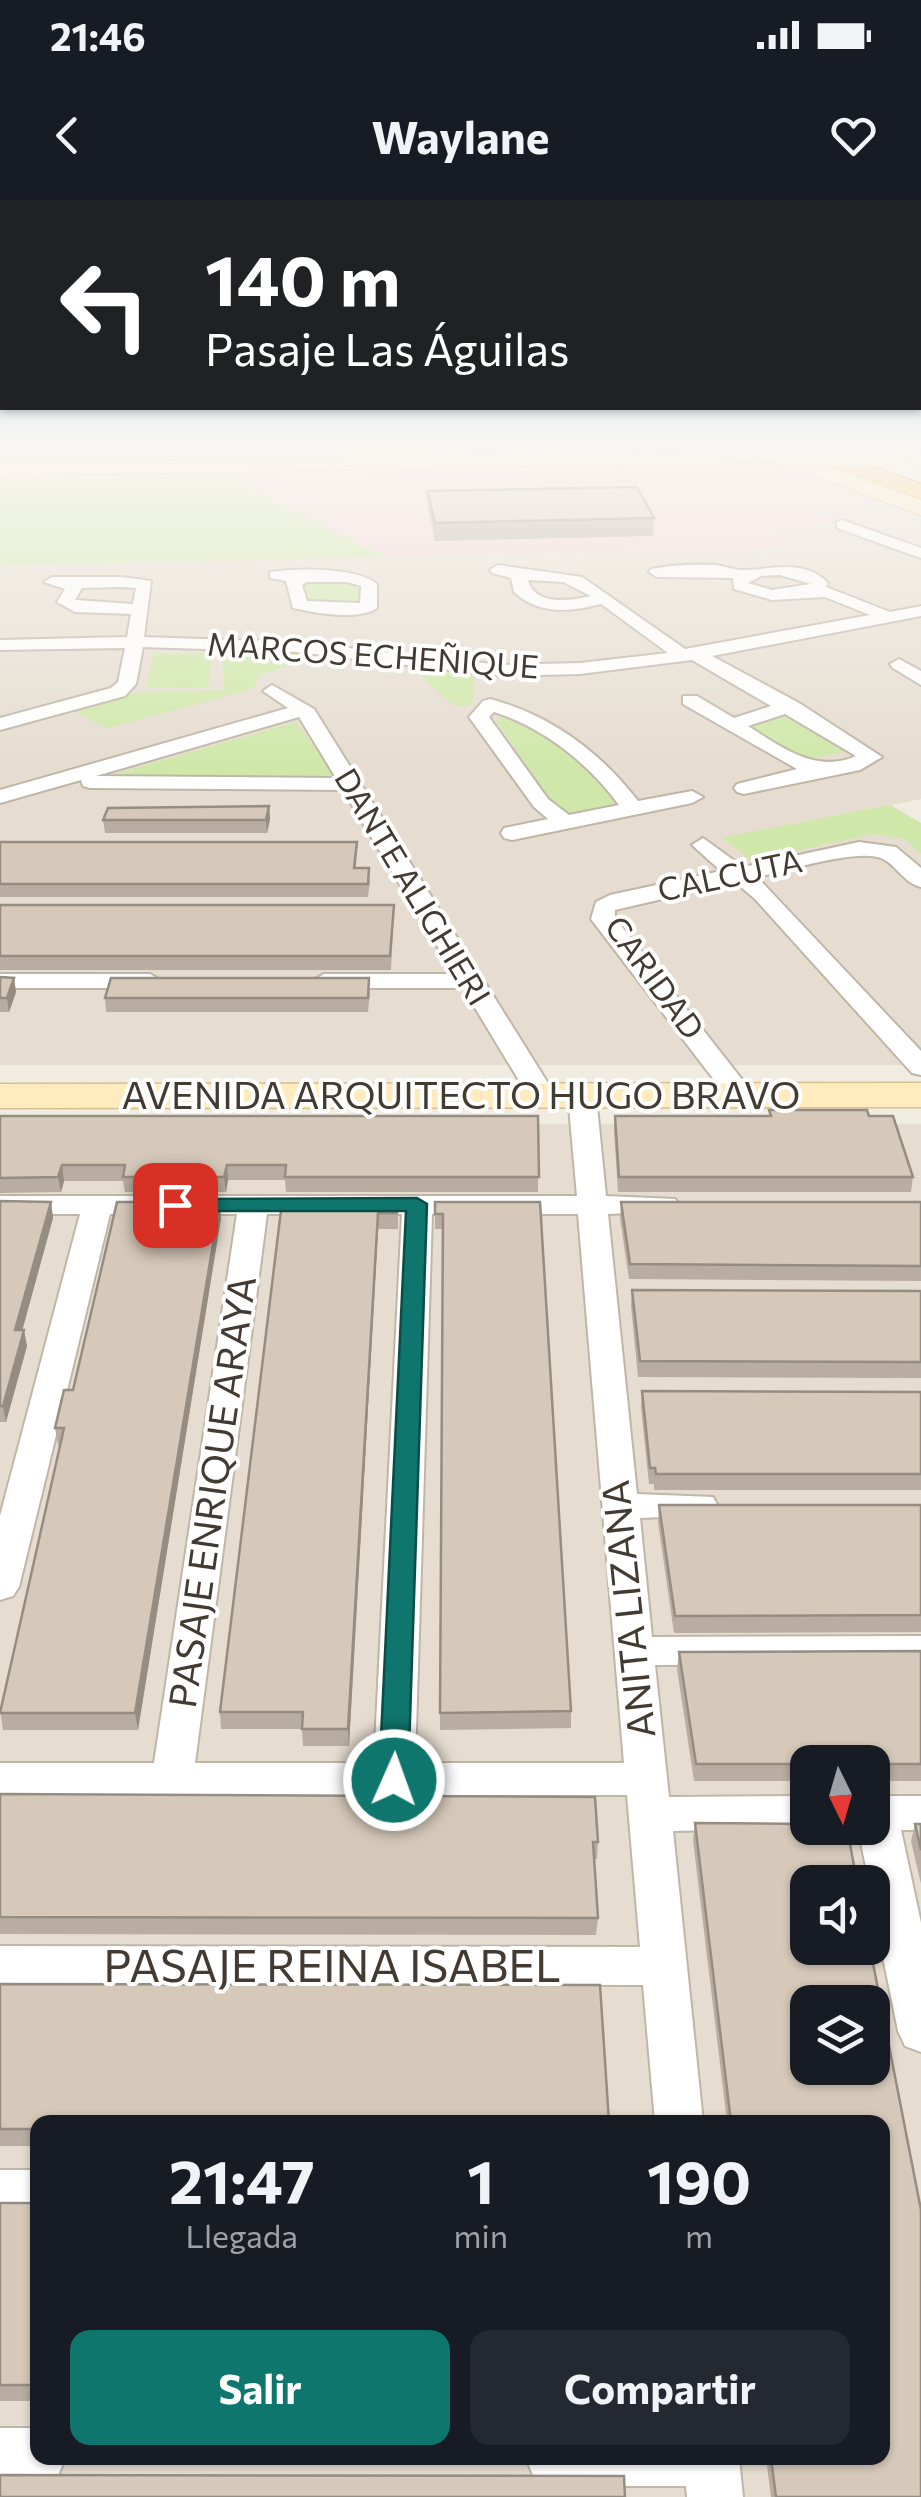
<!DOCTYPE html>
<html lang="es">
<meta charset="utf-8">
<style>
body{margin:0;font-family:Commissioner,sans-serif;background:#242831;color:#f1f3f6;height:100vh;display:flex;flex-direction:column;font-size:38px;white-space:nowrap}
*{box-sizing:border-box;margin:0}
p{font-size:32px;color:#9ea1a6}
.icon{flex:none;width:55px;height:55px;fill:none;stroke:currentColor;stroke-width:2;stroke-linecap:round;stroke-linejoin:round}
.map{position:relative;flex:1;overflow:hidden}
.drawer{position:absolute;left:30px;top:1915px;width:860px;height:350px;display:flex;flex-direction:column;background:#171b24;border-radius:20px;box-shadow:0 2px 8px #0004}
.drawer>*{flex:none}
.banner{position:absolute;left:0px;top:0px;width:922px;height:210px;box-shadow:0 2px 8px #0004;background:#202124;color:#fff;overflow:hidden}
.needle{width:65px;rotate:175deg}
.fabs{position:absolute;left:790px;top:1545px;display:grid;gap:20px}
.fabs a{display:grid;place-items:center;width:100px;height:100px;border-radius:20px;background:#171b24;box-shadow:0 2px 8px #0004;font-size:50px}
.pin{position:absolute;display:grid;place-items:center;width:85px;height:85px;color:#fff;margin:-42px;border-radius:20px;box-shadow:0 5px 15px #0006}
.me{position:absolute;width:110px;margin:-55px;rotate:2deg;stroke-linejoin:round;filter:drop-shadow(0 0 8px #0008)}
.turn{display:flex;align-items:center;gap:35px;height:210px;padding:0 40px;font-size:45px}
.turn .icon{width:130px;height:130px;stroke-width:2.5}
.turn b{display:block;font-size:70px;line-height:85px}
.eta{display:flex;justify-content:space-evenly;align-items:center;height:170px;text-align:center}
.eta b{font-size:60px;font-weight:700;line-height:70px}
.button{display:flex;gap:20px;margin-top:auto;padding:20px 40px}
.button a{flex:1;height:115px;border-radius:20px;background:#0f766e;color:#fff;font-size:40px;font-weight:700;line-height:115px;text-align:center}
.button a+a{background:#242831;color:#f1f3f6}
.status{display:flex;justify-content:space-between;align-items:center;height:70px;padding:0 50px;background:#171b24;direction:ltr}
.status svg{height:28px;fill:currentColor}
header{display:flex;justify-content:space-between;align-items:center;height:130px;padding:0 40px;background:#171b24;font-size:45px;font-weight:700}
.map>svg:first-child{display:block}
.residential{fill:#e6ddd0;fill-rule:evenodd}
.medical{fill:#f3d6d4}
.green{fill:#cfe8a9}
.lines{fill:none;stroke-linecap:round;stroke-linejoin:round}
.street-casing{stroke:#c0b6a7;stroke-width:4}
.secondary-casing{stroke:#d6c092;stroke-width:3}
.highway-casing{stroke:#e0932d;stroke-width:4}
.street{fill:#fff;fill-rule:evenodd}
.secondary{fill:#ffebbe;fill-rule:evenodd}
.highway{fill:#ffc05f;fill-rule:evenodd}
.secondary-bridge-casing{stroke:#d6c092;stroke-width:24;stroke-linecap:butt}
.secondary-bridge{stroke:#ffebbe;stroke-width:22}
.wall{fill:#b8ada0;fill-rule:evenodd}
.shaded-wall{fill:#968d82}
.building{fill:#d6c9ba;stroke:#968d82;stroke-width:2.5;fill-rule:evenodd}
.route{fill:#0f766e;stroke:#0a4d48;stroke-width:2.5}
.labels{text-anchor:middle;stroke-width:8;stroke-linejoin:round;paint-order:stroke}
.far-street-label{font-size:32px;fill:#433b32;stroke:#fff}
.street-label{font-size:38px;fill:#433b32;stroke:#fff}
.near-street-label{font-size:45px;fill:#433b32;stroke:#fff}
</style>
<div class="status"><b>21:46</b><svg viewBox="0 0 49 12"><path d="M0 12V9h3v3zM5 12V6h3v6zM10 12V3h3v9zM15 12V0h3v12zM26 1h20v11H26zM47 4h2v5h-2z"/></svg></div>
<header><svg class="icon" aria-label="back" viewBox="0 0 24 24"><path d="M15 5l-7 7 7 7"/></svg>Waylane<svg class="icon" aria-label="heart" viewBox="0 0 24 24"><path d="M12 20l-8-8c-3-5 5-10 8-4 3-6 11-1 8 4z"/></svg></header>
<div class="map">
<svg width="921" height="2297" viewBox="0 0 921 2297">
<rect width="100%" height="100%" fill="#f1ece2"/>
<g class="residential">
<path d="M881,302L921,317V599L891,605L921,623V865H0V365L760,349L792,343L770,334L829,324L846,310Z"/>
<path d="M0,924H921V2297H0ZM808,1562H872V1628H808ZM808,1682H872V1748H808ZM808,1802H872V1868H808ZM38,1922H882V2258H38Z"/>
</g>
<path class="medical" d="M784,265L881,302L846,310L829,324L773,334L794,343L760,349L385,357L225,275Z"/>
<g class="green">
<path d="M415,246V258L0,266V248Z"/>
<path d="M225,275L385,357L0,365V279Z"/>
<path d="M321,379L342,380L359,388V403L315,404L300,399L298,385Z"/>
<path d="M222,452L302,453L303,462L259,475L253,489L107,528L73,511L127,493L224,490Z"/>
<path d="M212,453L208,487L147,488L153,454Z"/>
<path d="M409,465L475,473L472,505L454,506Z"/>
<path d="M502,514L520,517L604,581L621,606L573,615L552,602L496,521Z"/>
<path d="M786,516L845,552L800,560L742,524Z"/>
<path d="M296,522L337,578L97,579Z"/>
<path d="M889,605L921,623V654L905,639L874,634L752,660L721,638Z"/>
</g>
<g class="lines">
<defs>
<g id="street">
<path d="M842,320L921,348V358L837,328V322Z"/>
<path d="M498,365L582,377L685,449L870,415L825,397L772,400L734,389L733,378L657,377L649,372L651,369C671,365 695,364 715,365C725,366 736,371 746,370C776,369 804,359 828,383L826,387L890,412L921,406V416L712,456L799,503L882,557L860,570L744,594L737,592L734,588L737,584L797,569L683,504V496H697L734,518L771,506L692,460L580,474L501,476L296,452L143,447L136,484L125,496L0,530V518L111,488L118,482L125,448L0,450V440L127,437L131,414L75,412L57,402L65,389L44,382L52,377H122L151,381L144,437L296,442L501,465L580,463L668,453L601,404C570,412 539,415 514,392L511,378L492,373L490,370ZM780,375L811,384L772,390L748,383L761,376ZM528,380L563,382L591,396C569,401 535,406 528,380ZM122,387L136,388L133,404L75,400L82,388ZM785,514L856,556C816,574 781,547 748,526Z"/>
<path d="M270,372C297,368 356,367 377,384V408C358,421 315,413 293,408L286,381L270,378ZM307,382H347L361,386L360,403L307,401L302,385Z"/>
<path d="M899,459L921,471V485L893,468L890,464Z"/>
<path d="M272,485L314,509L556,896L552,902H532L463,788H324L312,781L324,774H454L343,590L90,588L83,586L81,580L0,603V590L288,508L263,491ZM299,517L336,578L96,576Z"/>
<path d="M490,499C551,515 600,552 638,601L692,591L703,597L692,603L512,640L504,638L501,633L504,628L548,619L534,607L469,517L483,501ZM494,512C544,528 588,563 619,605L569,615L548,599L489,517Z"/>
<path d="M703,638L743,667L859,642L896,647L921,668V687C904,683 897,666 883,659C859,647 784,672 757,677L921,851V875L912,873L755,699L735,682L615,710V718L755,896L741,904L731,902L591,719L596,702L610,695L721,671L692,645Z"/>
<path d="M0,774H150L162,781L150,788H0Z"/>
<path d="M582,888L596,896L606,996L675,999L680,1005L675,1011L608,1014L637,1294L713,1297L718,1306L713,1315L640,1318L652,1437L921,1436V1464L655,1465L669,1597L808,1596V1628H815L673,1631L703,1922H655L643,1785L0,1784V1746L640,1747L627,1595H0V1563H154L237,1014H110L19,1387L13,1396L0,1400V1316L80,1014H0V996H577L568,896ZM267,1014H402L374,1563H195ZM432,1014H578L624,1563H415Z"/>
<path d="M872,1596H921V1630H901L921,1723V1852L905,1846L898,1831L872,1703V1682H869L858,1628H872Z"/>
<rect x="0" y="1970" width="38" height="48"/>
<path d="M0,2228H38V2258H65L58,2276L38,2284H0Z"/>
<path d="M526,2258H739L743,2297H687L686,2286H554L534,2278Z"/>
</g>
<g id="secondary">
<path d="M753,246L800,252L802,257L921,300V315L778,262L0,276V264L752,251Z"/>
<path d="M872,246H901L921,252V265Z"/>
<path d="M921,883V907L0,908V884Z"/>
</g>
<path id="highway" d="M779,246H813L921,284V299L783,251Z"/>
</defs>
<use href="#street" class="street-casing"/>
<use href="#secondary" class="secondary-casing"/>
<use href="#highway" class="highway-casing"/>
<use href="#street" class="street"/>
<use href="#secondary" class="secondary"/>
<use href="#highway" class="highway"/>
<defs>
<path id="secondary-bridge" d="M793,256L893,255"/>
</defs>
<use href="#secondary-bridge" class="secondary-bridge-casing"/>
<use href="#secondary-bridge" class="secondary-bridge"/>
</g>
<g class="wall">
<path d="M427,291L654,318L653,336L435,341L428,308Z"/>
<path d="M269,606L270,619L267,633H105L103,620Z"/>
<path d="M0,642H357L356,668L370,681L368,697H0Z"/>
<path d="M0,705H394L391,770H0Z"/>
<path d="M0,777L14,778L16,792L9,812H0Z"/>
<path d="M370,792L368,812H106L105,798Z"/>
<path d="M769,910L869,916L913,977L911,992H618L614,931L615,916H769Z"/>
<path d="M0,916H538V992H286L285,980H228L226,992H125L123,981H64L61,992L0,993Z"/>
<path d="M0,1001L51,1002L53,1018L22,1130L27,1146L6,1222H0Z"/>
<path d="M282,1002H398V1029H378L349,1546H303L302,1529H221L220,1512Z"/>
<path d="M435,1002H540L571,1511V1528L440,1530L443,1029H435Z"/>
<path d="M621,1002H921V1081L629,1079L620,1018Z"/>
<path d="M221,1018L138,1530H3L0,1509L61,1245H58L55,1228L73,1190Z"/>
<path d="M632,1090L921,1091V1178L638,1177L631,1106Z"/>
<path d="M642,1191L921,1192V1290H654V1284H649L641,1207Z"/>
<path d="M659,1305H921V1432L674,1433L658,1322Z"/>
<path d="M921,1451V1581H872V1562H808V1581H694L677,1469L679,1452Z"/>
<path d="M0,1594L598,1642L597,1659H594L598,1718L596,1735L0,1734Z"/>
<path d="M695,1623L808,1624V1628H847L857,1682H808V1748H870L921,2010V2297H771L766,2258H882V1922H727L693,1640ZM808,1802H872V1868H808Z"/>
<path d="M915,1624H921V1684L911,1641Z"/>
<path d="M0,1784L38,1922V1946H0Z"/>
<rect x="0" y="2003" width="38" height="198"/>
</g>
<g class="shaded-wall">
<path d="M269,606L270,619L267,633L266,620Z"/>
<path d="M14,778L16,792L9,812L7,798Z"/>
<path d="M62,965L64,981L61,992L58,977Z"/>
<path d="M227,965L228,980L226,992L224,977Z"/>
<path d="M51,1002L53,1018L18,1146L15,1130Z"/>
<path d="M220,1002L221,1018L138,1530L135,1513Z"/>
<path d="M378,1013V1029L349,1546L348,1529Z"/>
<path d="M24,1130L27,1146L6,1222L3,1206Z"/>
</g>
<g class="building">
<path d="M637,287L654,318L435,323L427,291Z"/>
<path d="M269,606L266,620H103L108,608Z"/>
<path d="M0,642H357L354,668H369L368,684H0Z"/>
<path d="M0,705H394L390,756H0Z"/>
<path d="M0,777L14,778L7,798H0Z"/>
<path d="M111,778H369L368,798H105Z"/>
<path d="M769,910H867L869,916H893L913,977H619L615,916H771Z"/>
<path d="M0,916H538L539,977H285L286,965H227L224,977H123L125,965H62L58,977L0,978Z"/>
<path d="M0,1001L51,1002L15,1130H24L3,1206H0Z"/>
<path d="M117,1002H220L135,1513H0L64,1228H55L64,1190H73Z"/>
<path d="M282,1002H398L397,1013H378L348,1529H302L303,1512H220Z"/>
<path d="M435,1002H540L571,1511L440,1513L443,1014H435Z"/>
<path d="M621,1002H921V1066L630,1064Z"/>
<path d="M632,1090L921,1091V1162L640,1161Z"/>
<path d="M642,1191L921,1192V1274H656L655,1268H650Z"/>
<path d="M659,1305H921V1415L675,1416Z"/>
<path d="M921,1451V1564H696L679,1452Z"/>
<path d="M0,1594L595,1597L598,1642H593L598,1718L0,1717Z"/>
<path d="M695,1623L808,1624V1628H847L857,1682H808V1748H870L921,2010V2297H776L771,2258H882V1922H731ZM808,1802H872V1868H808Z"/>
<path d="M915,1624H921V1650Z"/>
<path d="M0,1784L600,1785L609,1922H38V1929H0Z"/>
<rect x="0" y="2003" width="38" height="182"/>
<path d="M0,2275L624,2276L625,2297H0Z"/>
</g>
<linearGradient id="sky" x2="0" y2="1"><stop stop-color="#89c0ec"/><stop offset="0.43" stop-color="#f9f6f2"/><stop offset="1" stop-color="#f9f6f2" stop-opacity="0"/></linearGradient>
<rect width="921" height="567" fill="url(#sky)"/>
<path class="route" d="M417,998L427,1004L408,1580L404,1588L394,1591L383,1588L379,1580L406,1011H175L165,1005L175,999Z"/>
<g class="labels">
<g class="far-street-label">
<text transform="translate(373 456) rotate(4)" y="11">MARCOS ECHEÑIQUE</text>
<text transform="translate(730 676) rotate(-12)" y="11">CALCUTA</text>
<text transform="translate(412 687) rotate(59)" y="11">DANTE ALIGHIERI</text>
<text transform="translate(654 778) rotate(54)" y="11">CARIDAD</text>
</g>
<g class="street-label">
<text x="461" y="909">AVENIDA ARQUITECTO HUGO BRAVO</text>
<text transform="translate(213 1292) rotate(-82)" y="13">PASAJE ENRIQUE ARAYA</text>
<text transform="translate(629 1409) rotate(-96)" y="13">ANITA LIZANA</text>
</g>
<g class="near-street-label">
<text x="332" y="1782">PASAJE REINA ISABEL</text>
</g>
</g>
</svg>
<div class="fabs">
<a><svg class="needle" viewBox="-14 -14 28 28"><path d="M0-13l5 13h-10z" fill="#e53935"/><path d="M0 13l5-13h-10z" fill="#9ea1a6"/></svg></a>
<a><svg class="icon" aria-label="sound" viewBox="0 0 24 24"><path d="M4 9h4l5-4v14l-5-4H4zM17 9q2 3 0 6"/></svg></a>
<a><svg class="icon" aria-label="layers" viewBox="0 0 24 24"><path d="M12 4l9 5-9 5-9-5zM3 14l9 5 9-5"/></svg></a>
</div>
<div class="pin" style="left:175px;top:1005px;background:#d93025"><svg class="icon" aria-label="arrive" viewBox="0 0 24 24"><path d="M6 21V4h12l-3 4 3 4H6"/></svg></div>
<svg class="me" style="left:394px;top:1580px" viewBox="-20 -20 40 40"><circle r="17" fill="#0f766e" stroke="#fff" stroke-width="3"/><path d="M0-11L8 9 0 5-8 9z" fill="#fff"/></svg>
<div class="banner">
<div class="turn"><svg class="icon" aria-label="left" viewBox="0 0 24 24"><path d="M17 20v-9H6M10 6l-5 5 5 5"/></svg><div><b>140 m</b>Pasaje Las Águilas</div></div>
</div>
<section class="drawer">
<div class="eta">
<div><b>21:47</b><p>Llegada</p></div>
<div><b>1</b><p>min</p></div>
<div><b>190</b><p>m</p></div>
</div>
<div class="button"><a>Salir</a><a>Compartir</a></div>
</section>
</div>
